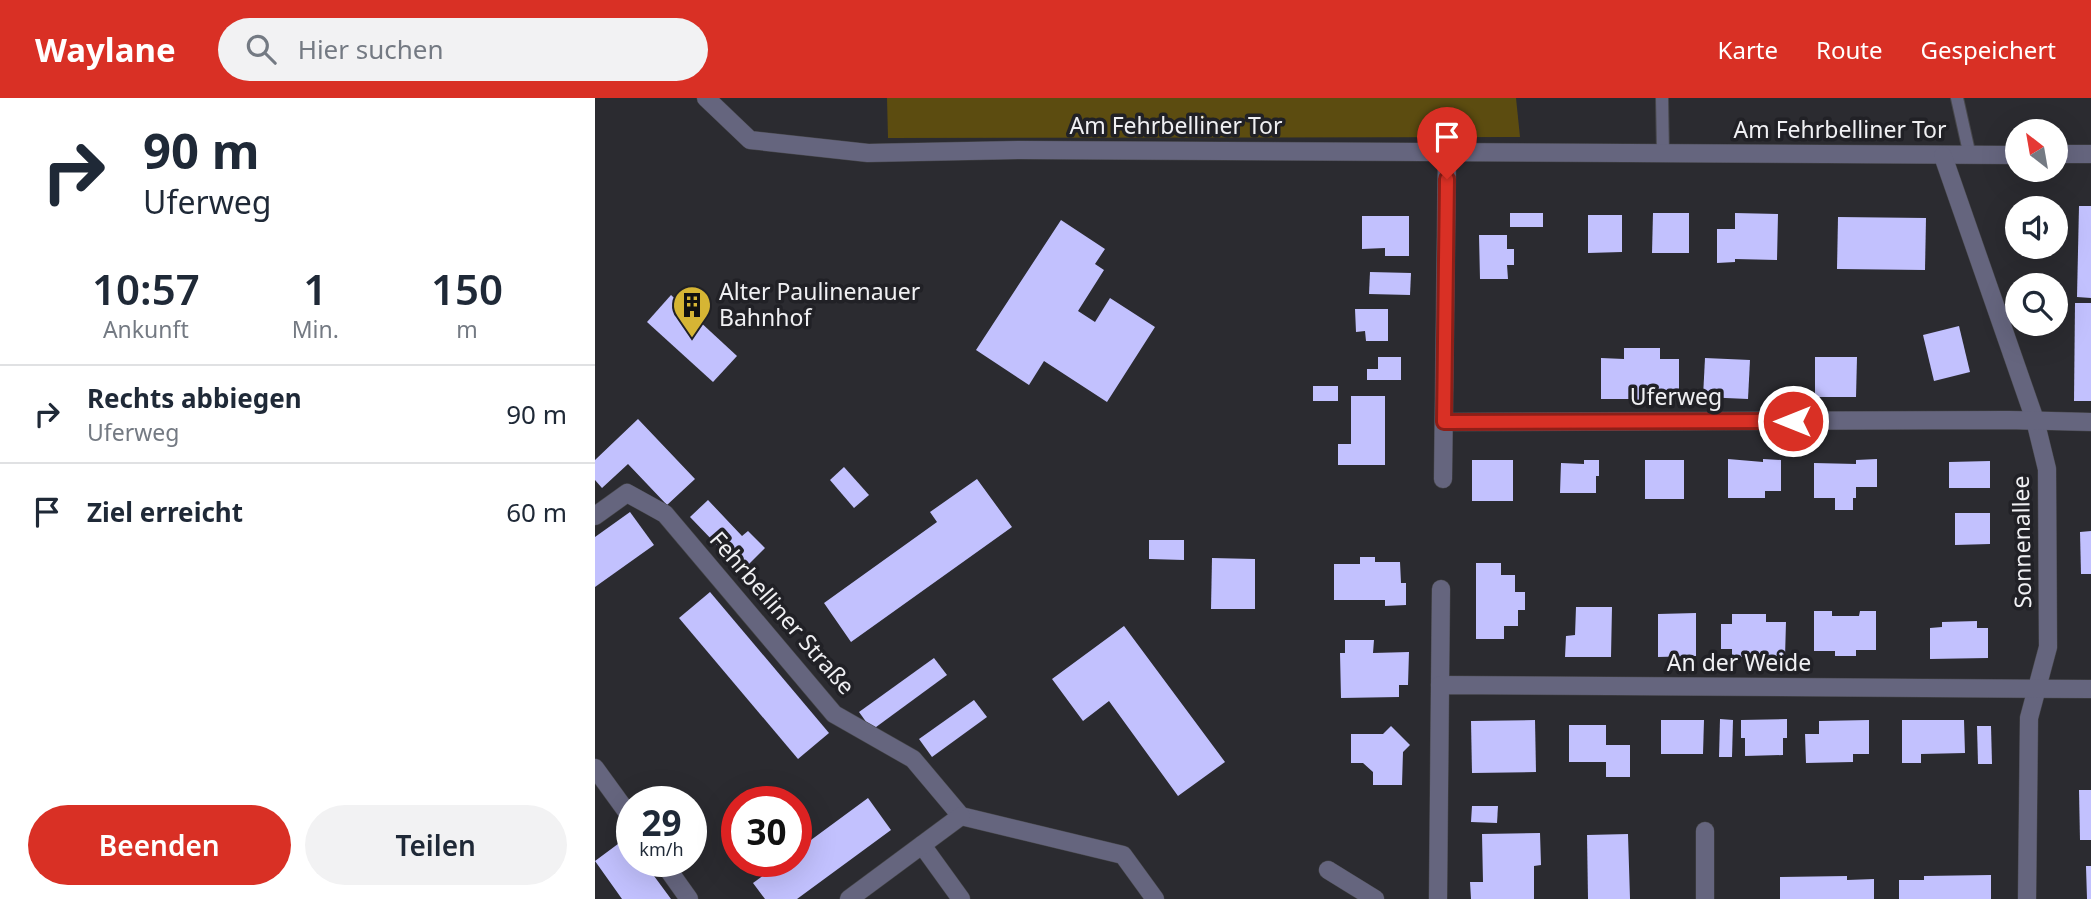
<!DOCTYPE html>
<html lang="de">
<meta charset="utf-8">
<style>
body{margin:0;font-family:"Noto Sans",sans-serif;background:#f2f2f3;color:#1f2937;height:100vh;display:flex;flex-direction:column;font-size:26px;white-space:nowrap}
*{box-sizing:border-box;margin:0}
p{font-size:23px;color:#747a83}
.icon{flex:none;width:38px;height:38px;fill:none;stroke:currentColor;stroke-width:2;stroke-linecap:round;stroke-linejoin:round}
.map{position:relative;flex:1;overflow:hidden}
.drawer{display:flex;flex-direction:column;background:#fff;width:595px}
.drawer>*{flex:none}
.top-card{background:#fff;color:#1f2937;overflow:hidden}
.needle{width:46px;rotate:329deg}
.controls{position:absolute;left:1410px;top:21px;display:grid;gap:14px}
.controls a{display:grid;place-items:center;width:63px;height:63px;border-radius:50%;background:#fff;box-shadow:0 7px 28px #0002;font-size:35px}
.speed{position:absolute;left:21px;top:688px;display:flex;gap:14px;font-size:35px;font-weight:700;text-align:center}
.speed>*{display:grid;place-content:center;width:91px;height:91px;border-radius:50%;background:#fff;box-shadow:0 7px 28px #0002;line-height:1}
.speed small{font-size:18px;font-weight:400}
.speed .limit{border:10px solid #d22;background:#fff;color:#111}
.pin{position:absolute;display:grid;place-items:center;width:60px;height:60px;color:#fff;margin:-72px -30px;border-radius:50% 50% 50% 0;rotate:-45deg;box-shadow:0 0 7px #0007}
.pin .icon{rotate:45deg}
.me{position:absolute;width:77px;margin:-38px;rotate:270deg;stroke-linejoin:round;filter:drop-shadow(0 0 5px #0008)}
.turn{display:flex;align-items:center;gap:24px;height:147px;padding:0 28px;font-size:32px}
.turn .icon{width:91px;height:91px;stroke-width:2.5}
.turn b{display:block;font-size:49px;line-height:60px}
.eta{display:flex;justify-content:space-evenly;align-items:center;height:119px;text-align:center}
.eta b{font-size:42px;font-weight:600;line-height:49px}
.primary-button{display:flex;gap:14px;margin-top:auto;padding:14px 28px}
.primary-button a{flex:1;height:80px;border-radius:42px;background:#d93025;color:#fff;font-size:28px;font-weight:600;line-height:80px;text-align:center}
.primary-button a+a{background:#f2f2f3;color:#1f2937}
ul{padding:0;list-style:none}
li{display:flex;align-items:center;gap:21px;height:98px;padding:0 28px;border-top:2px solid #e0e1e3}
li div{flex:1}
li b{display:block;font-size:26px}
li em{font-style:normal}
header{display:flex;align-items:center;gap:42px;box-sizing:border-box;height:98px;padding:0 35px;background:#d93025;color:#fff}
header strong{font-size:33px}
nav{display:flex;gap:38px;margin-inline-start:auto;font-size:24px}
.search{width:490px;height:63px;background:#f2f2f3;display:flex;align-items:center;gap:18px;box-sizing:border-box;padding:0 24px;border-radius:38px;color:#747a83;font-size:26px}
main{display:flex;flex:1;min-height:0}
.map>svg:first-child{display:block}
.green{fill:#5c4c10}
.building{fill:#c2c1fe}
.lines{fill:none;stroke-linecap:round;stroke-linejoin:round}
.lane-casing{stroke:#47474b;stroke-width:14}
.street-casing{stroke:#47474b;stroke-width:19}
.lane{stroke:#65657e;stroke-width:12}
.street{stroke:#65657e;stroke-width:18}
.route-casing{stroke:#8d1f18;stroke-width:18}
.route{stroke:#d93025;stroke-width:12}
.labels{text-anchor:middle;stroke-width:7;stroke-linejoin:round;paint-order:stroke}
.street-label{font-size:23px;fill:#f0f0f3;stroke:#212126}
.poi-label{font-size:23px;fill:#f0f0f3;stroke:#212126;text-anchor:start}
</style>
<header>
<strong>Waylane</strong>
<div class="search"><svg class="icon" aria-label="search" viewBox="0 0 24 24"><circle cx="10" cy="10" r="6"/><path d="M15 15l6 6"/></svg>Hier suchen</div>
<nav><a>Karte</a><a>Route</a><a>Gespeichert</a></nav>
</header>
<main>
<section class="drawer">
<div class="top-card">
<div class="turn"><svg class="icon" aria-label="right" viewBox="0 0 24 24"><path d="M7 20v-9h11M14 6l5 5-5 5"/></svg><div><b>90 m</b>Uferweg</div></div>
</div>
<div class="eta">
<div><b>10:57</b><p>Ankunft</p></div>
<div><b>1</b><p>Min.</p></div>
<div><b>150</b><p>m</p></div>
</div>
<ul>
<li><svg class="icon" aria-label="right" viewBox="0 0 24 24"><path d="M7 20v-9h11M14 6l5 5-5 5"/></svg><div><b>Rechts abbiegen</b><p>Uferweg</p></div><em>90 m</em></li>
<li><svg class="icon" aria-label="arrive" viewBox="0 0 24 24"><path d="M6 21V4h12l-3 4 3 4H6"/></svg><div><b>Ziel erreicht</b></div><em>60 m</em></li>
</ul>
<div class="primary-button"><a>Beenden</a><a>Teilen</a></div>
</section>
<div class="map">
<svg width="1496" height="801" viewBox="0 0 1496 801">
<rect width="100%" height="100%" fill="#2b2b30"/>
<path class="green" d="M292,0H921L925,39L293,40Z"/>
<g class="building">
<path d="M1484,108H1496V200L1482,199Z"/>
<rect x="915" y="115" width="33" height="14"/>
<path d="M1058,115H1094V155H1057Z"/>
<path d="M1140,115L1183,116L1182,162L1140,161V164L1122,165V131H1140Z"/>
<path d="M993,117H1027V154L993,155Z"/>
<path d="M767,118H814V158H790V150L767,151Z"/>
<path d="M1243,119L1331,120L1330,172L1242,171Z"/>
<path d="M466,122L510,151L500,166L509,172L483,213L500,224L515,200L560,229L512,304L449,263L434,287L381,252Z"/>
<path d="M884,137H912V151H919V167H912L913,181H885Z"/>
<path d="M775,174L816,175L815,197L774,196Z"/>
<path d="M76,197L142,258L118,284L52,224Z"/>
<path d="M1480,205H1496V303H1479Z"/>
<path d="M760,211H793V243H771L770,233L761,234Z"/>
<path d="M1364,228L1375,274L1339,283L1328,237Z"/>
<path d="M1029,250H1065V261H1084V292H1066V300H1052V306L1039,307V301H1006V260L1029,261Z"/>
<path d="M783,259H806V282H772V271H783Z"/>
<path d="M1220,259H1262L1261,299H1220Z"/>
<path d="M1110,260L1155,262L1153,301L1108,299Z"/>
<rect x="718" y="288" width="25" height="15"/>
<path d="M756,298H790V367H743V346H756Z"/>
<path d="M43,321L100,381L72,407L33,366L7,390L0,382V362Z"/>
<path d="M1133,361L1168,364V361L1186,362V393H1170V400H1133Z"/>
<path d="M1282,361V389H1261V400H1258V412H1240V400H1219V365L1261,366V362Z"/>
<rect x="877" y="362" width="41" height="41"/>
<path d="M989,362H1004V378H1001V395H965L966,365L989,366Z"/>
<rect x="1050" y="362" width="39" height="39"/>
<path d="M1395,363V390H1354V364Z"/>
<path d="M249,369L274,397L259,410L235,382Z"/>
<path d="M382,381L417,429L256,544L229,505L342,424L335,414Z"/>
<path d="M113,402L147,438L153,433L170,450L147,473L95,419Z"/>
<path d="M35,414L59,447L0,489V439Z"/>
<path d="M1360,415H1395V446L1360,447Z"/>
<path d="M1496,433V476H1486L1485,434Z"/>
<path d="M554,442H589V462L554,461Z"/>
<path d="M765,459H780V464H805L806,485H811V507L790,508V502H739V466H765Z"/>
<path d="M617,460L660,461V511H616Z"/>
<path d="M881,465H906V477H920V494H930V512H923V528H909V541H881Z"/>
<path d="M115,494L234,635L203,661L84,520Z"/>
<path d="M981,509H1017L1016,559H970L971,538L980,537Z"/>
<path d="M1219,513H1237V518H1264L1265,513H1281V552H1261V558H1240V553H1219Z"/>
<path d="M1101,515V558L1063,559V516Z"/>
<path d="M1137,516H1171V524H1191L1190,559H1137V551H1126V526H1137Z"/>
<path d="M1382,523V530H1393V560L1335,561V530L1347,529V524Z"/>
<path d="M529,528L630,664L583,698L514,603L488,623L457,581Z"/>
<path d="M750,542H779L778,555L814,554L813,587H804V599L746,600L745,555H750Z"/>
<path d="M339,560L352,577L277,632L264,614Z"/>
<path d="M379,602L392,619L337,659L324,641Z"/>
<path d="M1125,621L1138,622L1137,659H1124Z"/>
<path d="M1192,621V640H1188V657L1150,658V640H1146V622Z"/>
<path d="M940,622L941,674L877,675L876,623Z"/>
<path d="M1066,622H1109L1108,656H1066Z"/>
<path d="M1274,622V656H1258V664L1211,665L1210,636H1224V623Z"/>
<path d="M1307,622H1369L1370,655L1326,656V665H1307Z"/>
<path d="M974,627H1011V647H1035V679H1011V664H974Z"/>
<path d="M796,628L815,647L808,654L807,687H778V674L768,665H756V636H788Z"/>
<path d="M1382,628H1396L1397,666H1383Z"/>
<path d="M1484,692H1496V742H1485Z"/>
<path d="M273,700L296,732L202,801H170L158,785L188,763H201V753Z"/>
<path d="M877,708H903L902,725L876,724Z"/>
<path d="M945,735L946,767L939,768V801H876L875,784H888L887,736Z"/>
<path d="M1033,736L1035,801H993L992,737Z"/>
<path d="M31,740L37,748V763H48L76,801H27L0,763Z"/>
<path d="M1491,768H1496V801H1492Z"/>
<path d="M1396,777V801H1304V782H1329V778Z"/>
<path d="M1252,778V782L1279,781V801H1185V779Z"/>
</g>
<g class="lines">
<defs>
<g id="lane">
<path d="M1067,0L1068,55"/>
<path d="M1362,0L1375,58"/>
</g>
<g id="street">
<path d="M111,0L155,42L273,55L424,52L1423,57"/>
<path d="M1461,56H1496"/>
<path d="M1348,58L1440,322L1452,371L1453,549L1434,620L1432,801"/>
<path d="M849,324L1413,322L1496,324"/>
<path d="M848,381L852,55"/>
<path d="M0,418L32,395L70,416L239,616L318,661L366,718L528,757L560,801"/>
<path d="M845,587L846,491"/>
<path d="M0,670L37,721"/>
<path d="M327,747L366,801"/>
<path d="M67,763L94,801"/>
<path d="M733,772L780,801"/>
<path d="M254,801L366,718"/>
<path d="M843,801L845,587L1496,591"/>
<path d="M1110,801V733"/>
</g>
</defs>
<use href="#lane" class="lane-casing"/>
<use href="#street" class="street-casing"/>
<use href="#lane" class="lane"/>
<use href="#street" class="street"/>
</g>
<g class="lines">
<defs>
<path id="route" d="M852,81L849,324L1198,323"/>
</defs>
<use href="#route" class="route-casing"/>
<use href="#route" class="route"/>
</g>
<defs>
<symbol id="building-pin" viewBox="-11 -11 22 30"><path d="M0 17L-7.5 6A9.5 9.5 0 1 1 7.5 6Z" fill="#d6b534" stroke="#212126"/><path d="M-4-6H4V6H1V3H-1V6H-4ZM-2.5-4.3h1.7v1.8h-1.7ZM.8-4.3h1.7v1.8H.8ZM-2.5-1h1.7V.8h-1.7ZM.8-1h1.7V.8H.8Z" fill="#111"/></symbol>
</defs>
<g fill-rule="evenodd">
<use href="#building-pin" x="75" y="185" width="44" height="60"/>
</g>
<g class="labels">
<g class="street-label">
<text x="581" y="36">Am Fehrbelliner Tor</text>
<text x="1245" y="40">Am Fehrbelliner Tor</text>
<text x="1081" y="307">Uferweg</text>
<text transform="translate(1427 444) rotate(-91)" y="8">Sonnenallee</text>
<text transform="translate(187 515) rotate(49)" y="8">Fehrbelliner Straße</text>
<text x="1144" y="573">An der Weide</text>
</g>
<g class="poi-label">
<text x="124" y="202">Alter Paulinenauer<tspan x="124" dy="26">Bahnhof</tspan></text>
</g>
</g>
</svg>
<div class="controls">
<a><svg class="needle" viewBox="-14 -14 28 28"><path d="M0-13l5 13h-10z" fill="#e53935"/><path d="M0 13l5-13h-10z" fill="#747a83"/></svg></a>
<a><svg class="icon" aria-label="sound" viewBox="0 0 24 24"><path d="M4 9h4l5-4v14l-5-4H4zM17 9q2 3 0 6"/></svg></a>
<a><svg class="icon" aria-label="search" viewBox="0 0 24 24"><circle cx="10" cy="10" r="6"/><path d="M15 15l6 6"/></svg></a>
</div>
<div class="speed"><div>29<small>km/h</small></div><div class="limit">30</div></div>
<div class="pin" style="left:852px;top:81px;background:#d93025"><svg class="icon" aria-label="arrive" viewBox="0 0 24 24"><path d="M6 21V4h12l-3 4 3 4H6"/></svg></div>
<svg class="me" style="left:1198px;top:323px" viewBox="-20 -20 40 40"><circle r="17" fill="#d93025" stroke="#fff" stroke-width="3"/><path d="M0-11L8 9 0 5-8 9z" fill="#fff"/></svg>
</div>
</main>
